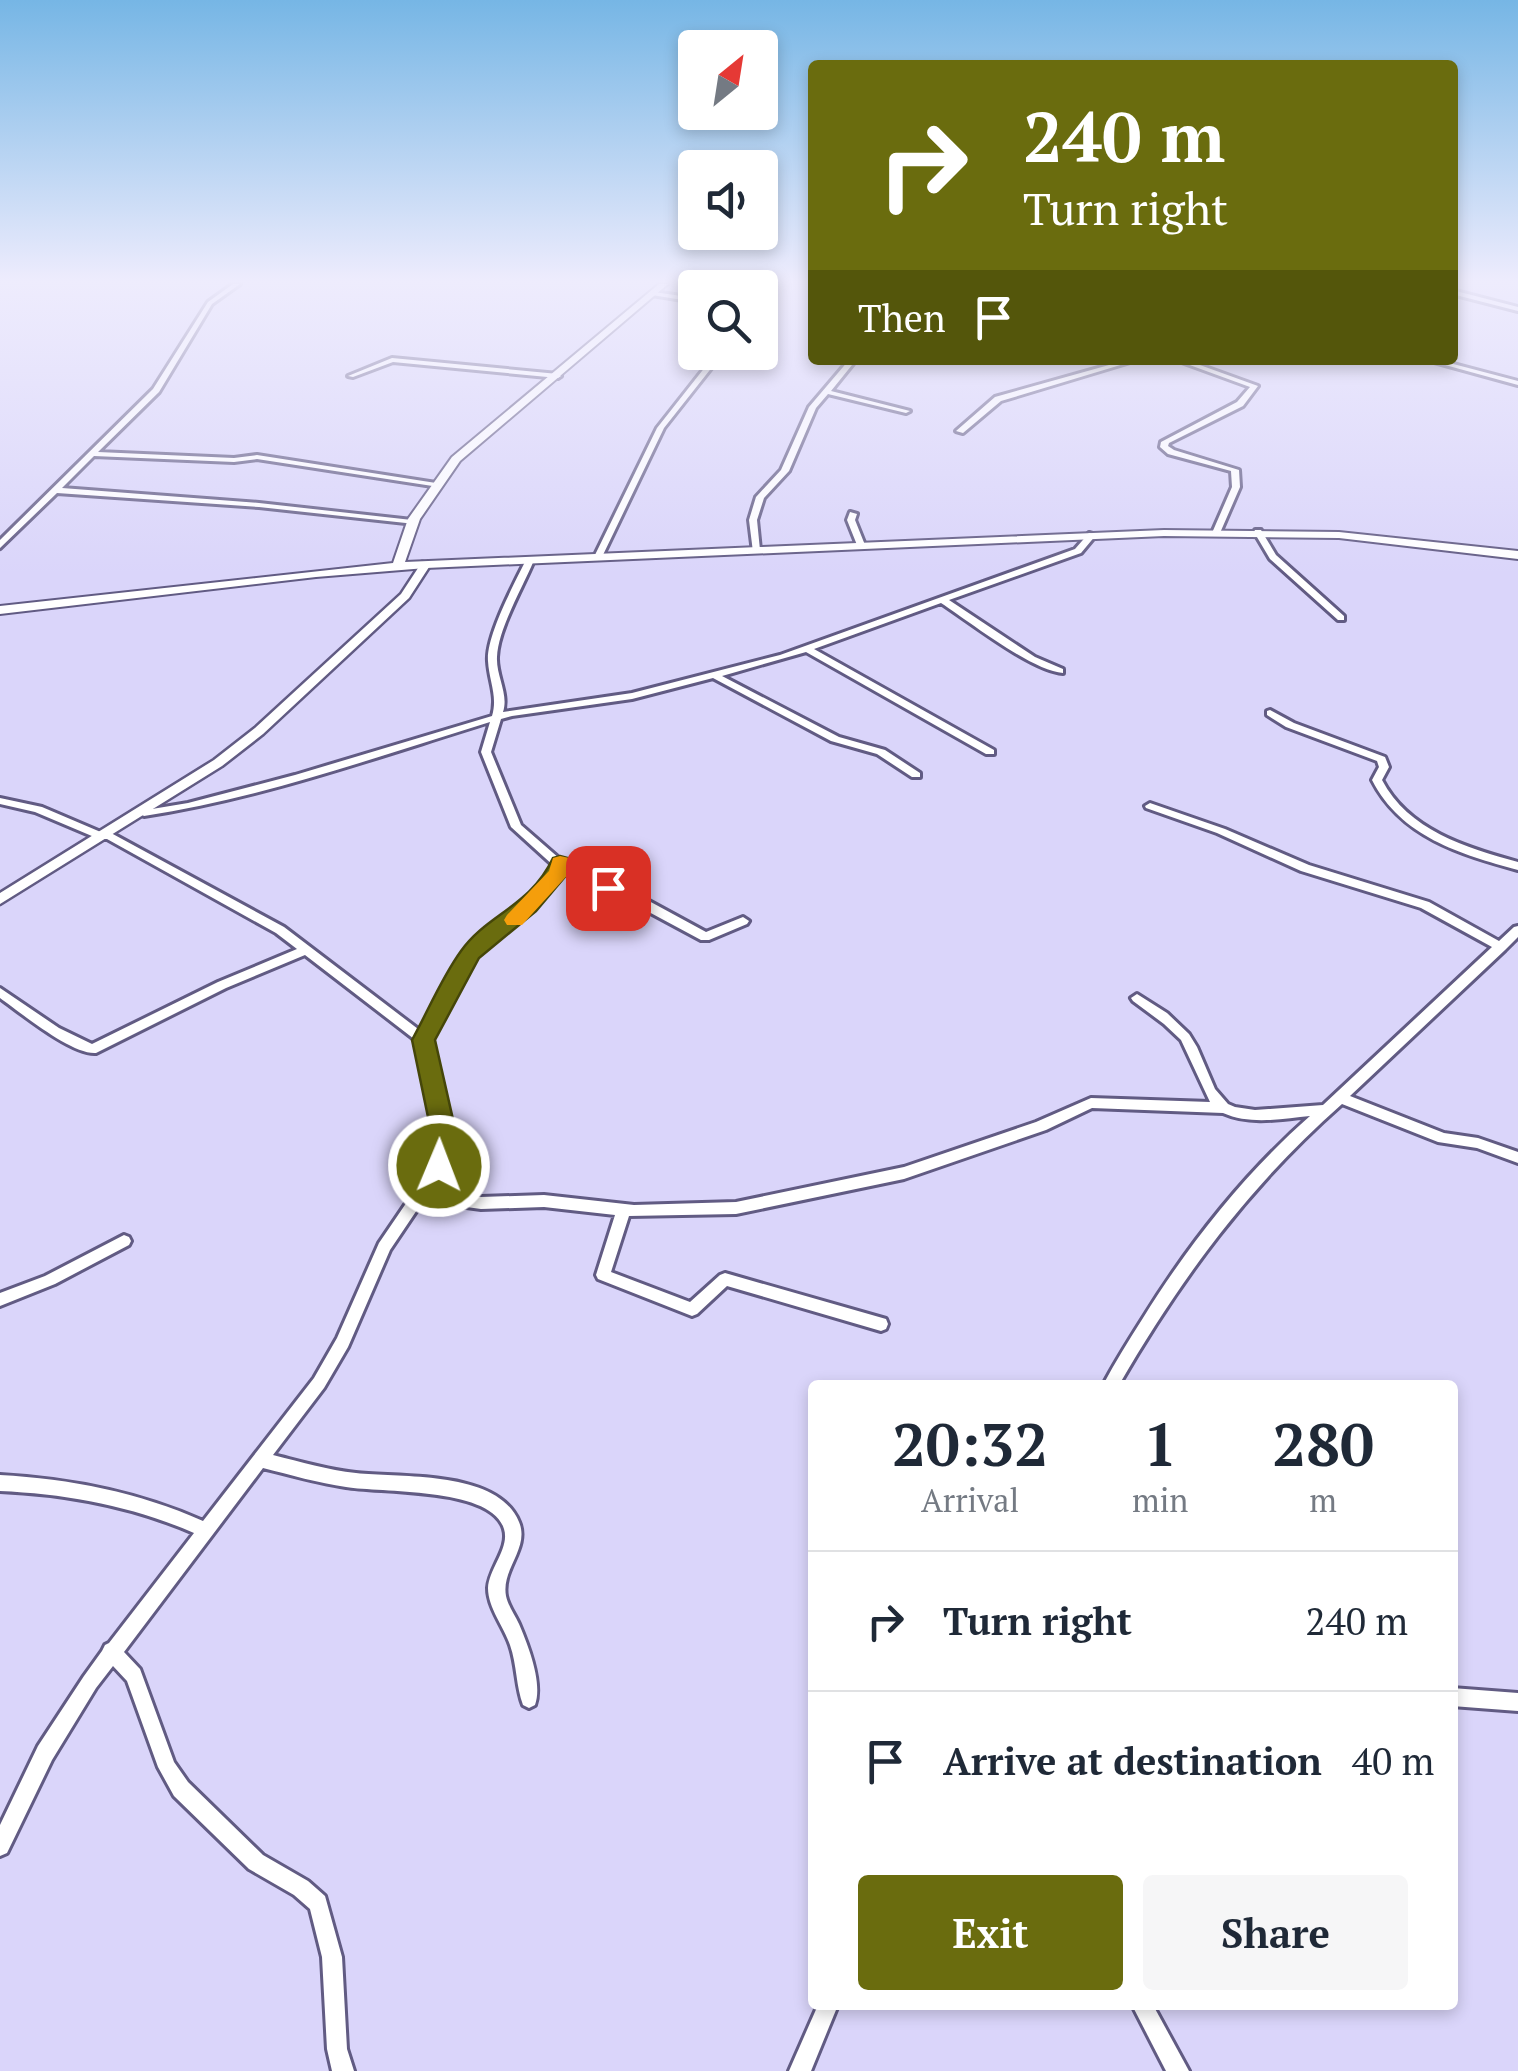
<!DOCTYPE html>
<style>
body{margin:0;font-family:"PT Serif",serif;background:#f6f6f7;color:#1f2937;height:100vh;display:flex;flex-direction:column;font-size:38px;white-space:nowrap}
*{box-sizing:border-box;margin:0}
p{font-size:32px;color:#747a83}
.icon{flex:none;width:55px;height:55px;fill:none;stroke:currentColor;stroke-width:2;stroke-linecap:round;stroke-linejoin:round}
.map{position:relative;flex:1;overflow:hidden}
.side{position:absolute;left:808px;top:1380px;width:650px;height:630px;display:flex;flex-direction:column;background:#fff;border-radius:10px;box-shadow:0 5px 15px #0003}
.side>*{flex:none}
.top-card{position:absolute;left:808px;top:60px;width:650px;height:305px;border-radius:10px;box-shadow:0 5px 15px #0003;background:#6a6c0e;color:#fff;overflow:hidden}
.needle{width:65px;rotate:30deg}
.controls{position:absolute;left:678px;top:30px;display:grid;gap:20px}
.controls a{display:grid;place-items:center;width:100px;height:100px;border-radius:10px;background:#fff;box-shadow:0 5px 15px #0003;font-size:50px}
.pin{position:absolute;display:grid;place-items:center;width:85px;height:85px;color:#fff;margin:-42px;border-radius:20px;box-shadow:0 5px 15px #0006}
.me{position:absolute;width:110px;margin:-55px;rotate:1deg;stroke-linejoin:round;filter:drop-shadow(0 0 8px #0008)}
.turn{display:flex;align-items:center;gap:35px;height:210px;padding:0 50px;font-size:45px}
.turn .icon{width:130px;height:130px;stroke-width:2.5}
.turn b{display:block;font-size:70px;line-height:85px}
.then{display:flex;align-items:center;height:95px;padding:0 50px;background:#0003;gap:20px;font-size:38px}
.eta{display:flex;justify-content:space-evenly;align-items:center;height:170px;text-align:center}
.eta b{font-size:60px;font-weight:700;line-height:70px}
.cta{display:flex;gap:20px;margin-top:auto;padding:20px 50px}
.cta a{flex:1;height:115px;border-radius:10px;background:#6a6c0e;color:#fff;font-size:40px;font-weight:700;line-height:115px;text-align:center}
.cta a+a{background:#f6f6f7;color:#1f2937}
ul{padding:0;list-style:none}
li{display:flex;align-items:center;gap:30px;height:140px;padding:0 50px;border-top:2px solid #e0e1e3}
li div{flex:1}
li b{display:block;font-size:38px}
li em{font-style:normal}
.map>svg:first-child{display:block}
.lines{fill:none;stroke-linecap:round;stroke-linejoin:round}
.minor-casing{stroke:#615b83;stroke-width:6}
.tertiary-casing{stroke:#615b83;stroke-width:5}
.secondary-casing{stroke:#615b83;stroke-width:4}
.minor{fill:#fff;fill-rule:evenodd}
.tertiary{fill:#fff;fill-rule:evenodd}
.secondary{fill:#fff;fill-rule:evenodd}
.route{fill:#6a6c0e;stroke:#454609;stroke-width:2.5}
.slow{fill:#f59e0b}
</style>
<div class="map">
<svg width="1518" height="2071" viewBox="0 0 1518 2071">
<rect width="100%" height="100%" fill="#dad5fa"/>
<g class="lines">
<defs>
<g id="minor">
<path d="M233,284H240L212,304L159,392L98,452L234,458L257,455L436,483L440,485L439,487L257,459L234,462L94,456L62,488L259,503L412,520H415V524L259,507L57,493L0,548V540L153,389L208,302Z"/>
<path d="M1452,290L1518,307V311L1452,294Z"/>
<path d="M654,292L695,298V302L652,295Z"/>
<path d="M717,352H724L664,428L602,557L595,559L594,557L657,428Z"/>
<path d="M392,358L558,374L561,376L558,378L393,362L353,377L348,376Z"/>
<path d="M849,360H856L831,391L910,411L906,413L828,394L816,408L789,471L764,498L757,520L760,550L753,552L749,520L756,497L781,470L809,407Z"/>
<path d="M1127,360H1137L1001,401L963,433L956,431L995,397Z"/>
<path d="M1176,360H1186L1258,386L1243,406L1169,443L1168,446L1174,450L1239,470L1240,487L1220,533L1216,535L1212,533L1232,487L1231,471L1168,454L1160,447L1161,442L1237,402L1250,387Z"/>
<path d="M1427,360H1438L1518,381V385Z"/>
<path d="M850,512L857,514L855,520L865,545L864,547L857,545L847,520Z"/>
<path d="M1255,530H1261L1276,555L1344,616V620H1338L1270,559L1254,532Z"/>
<path d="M1089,533L1096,535L1081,553L949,600L1035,657L1063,669V673C1032,671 970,622 941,603L814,649L994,750V754H986L806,652L722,676L839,737L885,750L920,773V777H912L877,754L831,741L713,678L632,699L512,716L501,719L491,752L521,825L560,859L579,863L706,932L743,917L749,921L747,924L709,940H701L567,868L520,921L475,956L430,1040L452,1156L430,1190L481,1197L544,1195L634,1205L736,1202L904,1167L1036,1122L1091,1098L1210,1102L1181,1040L1164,1024L1133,1001L1131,998L1137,994L1167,1013L1189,1034L1197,1047L1215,1089L1228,1104L1235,1107L1255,1110L1323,1105L1492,947L1421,908L1301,871L1217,833L1146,808L1145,806L1150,803L1225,829L1309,865L1429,902L1499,941L1514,927L1518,926V937L1505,950L1350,1096L1444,1133L1478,1138L1518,1152V1163L1477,1148L1438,1142L1342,1104C1249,1186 1181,1278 1119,1385H1103C1115,1362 1129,1340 1143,1318C1189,1244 1244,1174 1310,1116C1281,1119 1250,1125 1223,1113L1092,1108L1046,1130L904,1179L736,1214L629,1216L611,1272L690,1302L720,1275L725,1273L886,1319L888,1324L886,1329L881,1331L727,1286L697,1314L692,1316L598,1279L596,1275L615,1215L544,1207L481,1209L423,1201L390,1250L348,1347L324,1388L273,1455C301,1462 328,1470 356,1473C402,1478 498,1470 519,1522C530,1548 501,1569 506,1596C508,1606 515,1615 519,1624C528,1645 543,1683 535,1705L529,1708L523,1705C516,1687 517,1665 510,1645C504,1627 488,1608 488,1588C489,1568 510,1548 504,1529C492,1487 382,1493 346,1487C318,1483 291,1475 263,1468L124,1652L140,1669L174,1762L188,1782L263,1855L308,1881L325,1896L342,1957L347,2049L354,2071H332L327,2049L322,1957L310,1909L294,1895L249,1869L174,1796L158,1767L127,1681L113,1666L96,1688L52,1760L7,1853L0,1856V1825L38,1746L84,1676L102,1651L105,1645L109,1643L194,1533C132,1506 67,1494 0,1491V1475C71,1479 138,1492 203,1521L314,1378L337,1338L379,1243L411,1196L412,1190L415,1189L438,1155L418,1042L305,955L226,988L96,1053C72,1055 21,1013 0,998V988L59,1028L92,1044L218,982L297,949L276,933L107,839H99L35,812L0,804V798L42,807L103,833H111L284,927L422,1032L467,950L512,915L555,867L511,827L481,752L490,722C376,757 262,798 144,816L139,813L140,811L188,803L295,775L492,716C498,696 489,681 488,661C486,636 515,582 527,558L534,560C523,587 498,629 497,657C496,676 509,694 503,712L632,693L780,655L1075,549Z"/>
<path d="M1270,710L1294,723L1385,757L1389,767L1382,780C1408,830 1466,848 1518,862V870C1460,854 1401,837 1372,780L1379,767L1377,761L1286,727L1267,715V711Z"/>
<path d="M124,1235L129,1237L131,1241L129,1245L55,1284L0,1306V1293L45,1276Z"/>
<path d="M1452,1688L1518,1693V1711L1452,1706Z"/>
<path d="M818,2005H838L811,2071H789Z"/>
<path d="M1132,2005H1153L1189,2071H1166Z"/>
</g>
<path id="tertiary" d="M422,562L431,564L409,598L263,734L222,766L0,904V893L214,760L255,728L401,594Z"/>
<path id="secondary" d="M659,284H668L460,461L420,519L405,562L1164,530L1339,532L1518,551V559L1339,538L1164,536L426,568L316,577L0,614V606L393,563L408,519L452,457Z"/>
</defs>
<use href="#minor" class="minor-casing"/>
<use href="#tertiary" class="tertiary-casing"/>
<use href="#secondary" class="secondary-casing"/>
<use href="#minor" class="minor"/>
<use href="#tertiary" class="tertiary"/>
<use href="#secondary" class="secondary"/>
</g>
<linearGradient id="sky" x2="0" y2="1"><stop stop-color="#76b6e5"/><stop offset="0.49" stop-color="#eeecfd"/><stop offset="1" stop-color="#eeecfd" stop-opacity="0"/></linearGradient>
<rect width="1518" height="574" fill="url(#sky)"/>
<path class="route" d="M560,856L582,862L618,888L615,892H601L569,872L536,911L479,958L435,1040L459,1146L447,1174H430L426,1166L434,1146L412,1040C428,1011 442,977 461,951C487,914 530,907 553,858Z"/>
<path class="slow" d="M560,856L574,859V868L522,925H507L504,920L507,915L549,871L553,858Z"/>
</svg>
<div class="controls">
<a><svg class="needle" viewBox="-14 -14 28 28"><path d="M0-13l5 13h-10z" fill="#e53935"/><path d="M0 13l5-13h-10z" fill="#747a83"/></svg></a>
<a><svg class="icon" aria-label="sound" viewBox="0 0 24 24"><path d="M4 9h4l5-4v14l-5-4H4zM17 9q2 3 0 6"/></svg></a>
<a><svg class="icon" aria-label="search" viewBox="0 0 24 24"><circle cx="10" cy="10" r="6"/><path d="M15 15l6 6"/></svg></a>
</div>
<div class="pin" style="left:608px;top:888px;background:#d93025"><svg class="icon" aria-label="arrive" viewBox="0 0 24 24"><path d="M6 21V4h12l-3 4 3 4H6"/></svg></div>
<svg class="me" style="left:439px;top:1166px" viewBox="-20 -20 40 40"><circle r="17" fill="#6a6c0e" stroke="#fff" stroke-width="3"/><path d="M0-11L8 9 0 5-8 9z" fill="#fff"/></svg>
<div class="top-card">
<div class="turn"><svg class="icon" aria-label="right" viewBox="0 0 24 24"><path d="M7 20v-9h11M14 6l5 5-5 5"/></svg><div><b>240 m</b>Turn right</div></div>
<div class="then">Then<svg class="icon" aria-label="arrive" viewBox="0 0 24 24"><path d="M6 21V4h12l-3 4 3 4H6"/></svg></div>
</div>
<section class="side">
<div class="eta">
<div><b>20:32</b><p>Arrival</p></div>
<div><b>1</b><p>min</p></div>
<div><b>280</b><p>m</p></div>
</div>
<ul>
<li><svg class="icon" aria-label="right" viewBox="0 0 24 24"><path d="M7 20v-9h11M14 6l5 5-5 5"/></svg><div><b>Turn right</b></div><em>240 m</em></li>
<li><svg class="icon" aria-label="arrive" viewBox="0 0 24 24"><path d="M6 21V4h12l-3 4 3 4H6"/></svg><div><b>Arrive at destination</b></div><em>40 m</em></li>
</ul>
<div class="cta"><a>Exit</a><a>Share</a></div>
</section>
</div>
